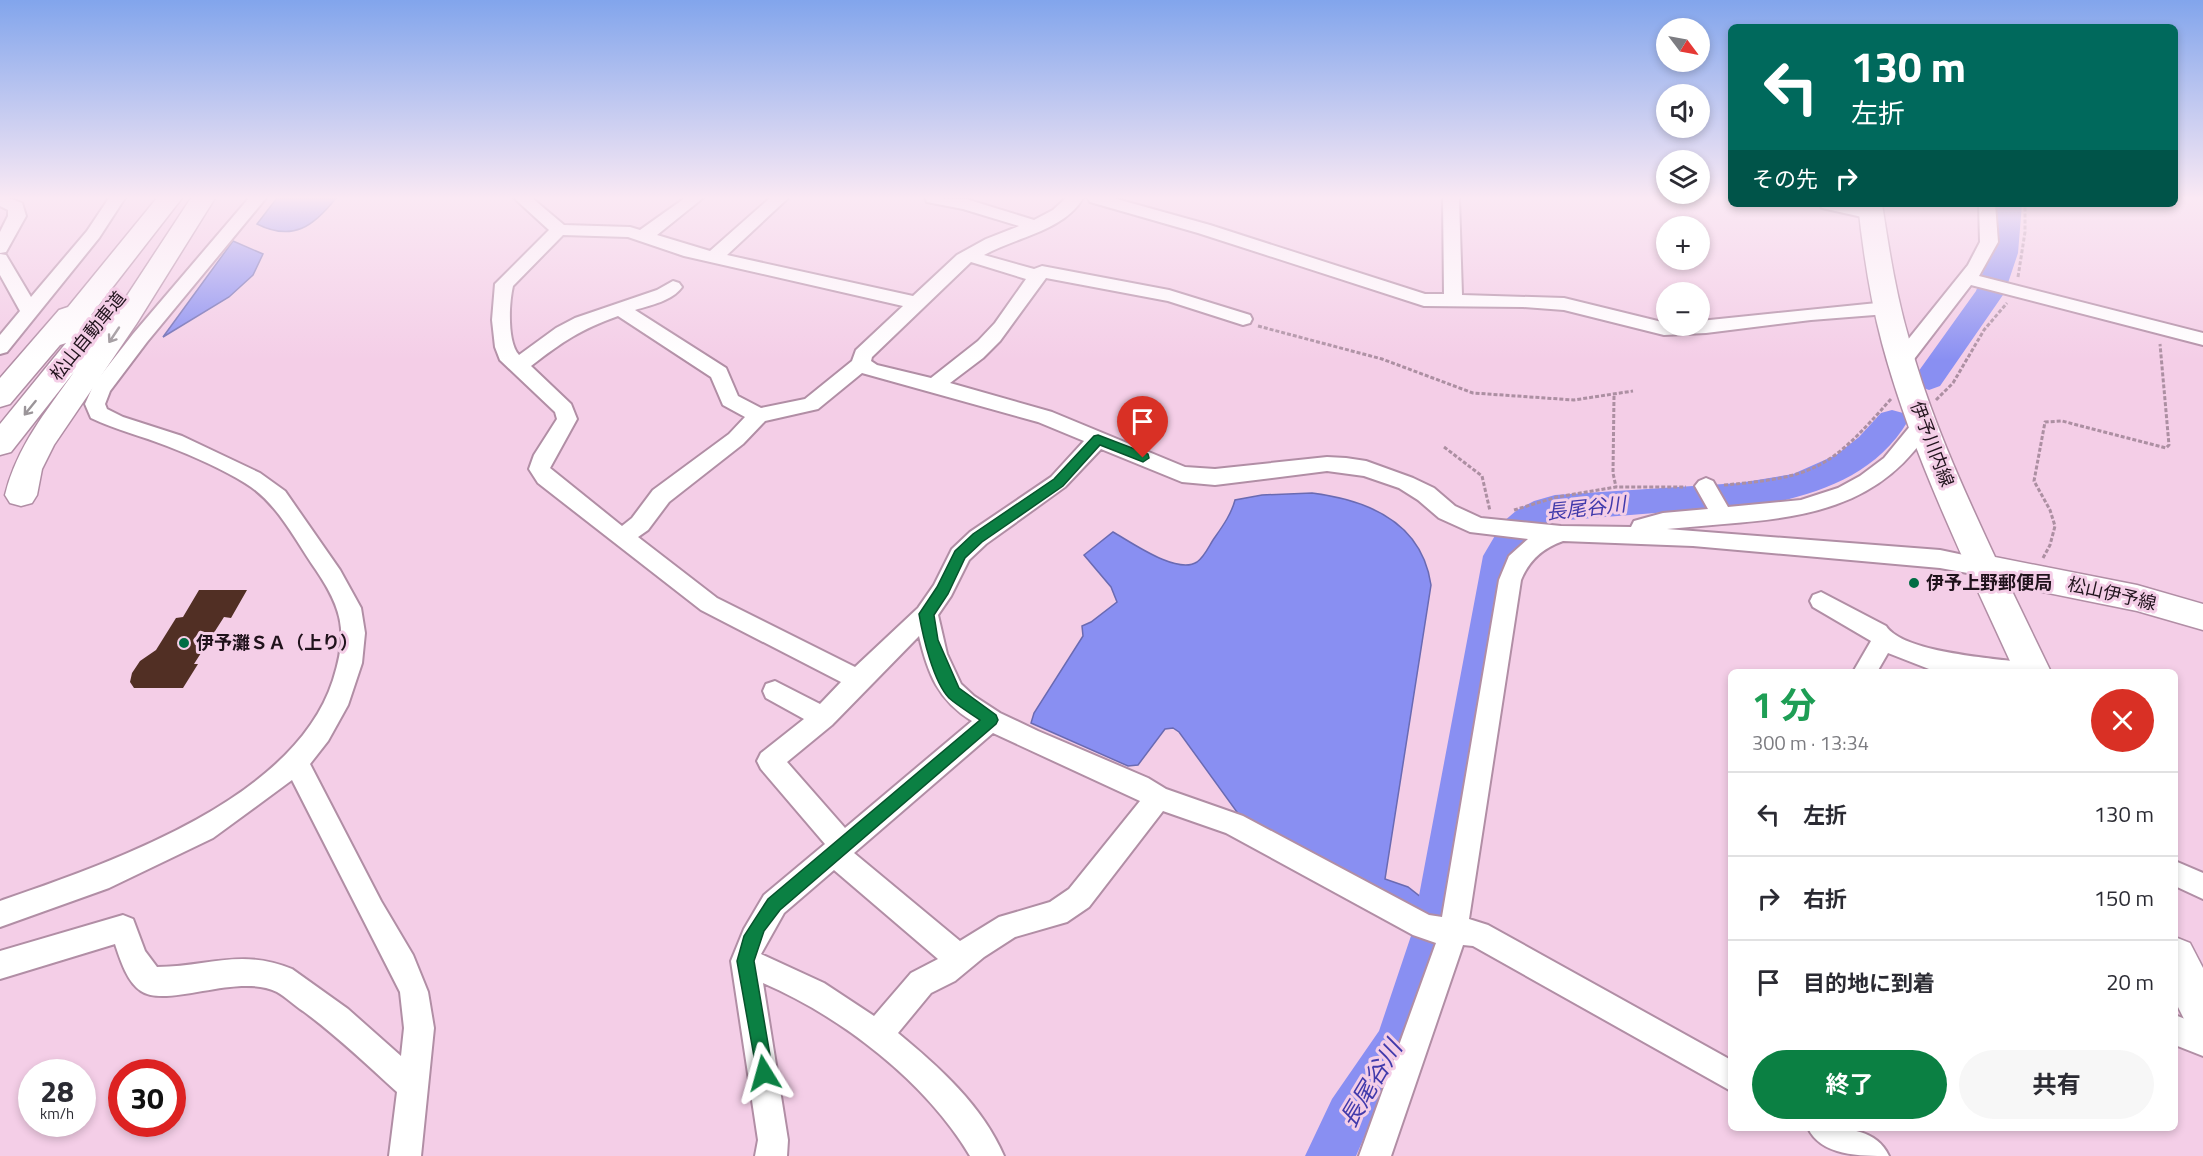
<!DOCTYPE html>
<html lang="ja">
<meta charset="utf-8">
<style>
body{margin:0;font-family:"Titillium Web","Noto Sans JP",sans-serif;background:#f7f7f7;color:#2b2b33;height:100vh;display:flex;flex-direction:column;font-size:22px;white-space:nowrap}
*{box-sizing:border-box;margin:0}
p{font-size:20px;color:#7c7c81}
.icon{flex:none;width:33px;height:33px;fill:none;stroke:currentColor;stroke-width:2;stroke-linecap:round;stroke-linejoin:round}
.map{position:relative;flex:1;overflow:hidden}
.panel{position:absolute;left:1728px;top:669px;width:450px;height:462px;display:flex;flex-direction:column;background:#fff;border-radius:9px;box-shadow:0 3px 9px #0003}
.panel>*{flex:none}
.top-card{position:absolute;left:1728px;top:24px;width:450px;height:183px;border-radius:9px;box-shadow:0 3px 9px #0003;background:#00695c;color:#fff;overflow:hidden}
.needle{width:39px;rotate:122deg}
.tools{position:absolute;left:1656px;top:18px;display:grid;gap:12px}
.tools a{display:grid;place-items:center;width:54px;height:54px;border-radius:50%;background:#fff;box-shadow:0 3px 9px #0003;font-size:30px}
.speed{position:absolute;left:18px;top:1059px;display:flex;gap:12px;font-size:30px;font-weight:700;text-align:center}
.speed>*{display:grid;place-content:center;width:78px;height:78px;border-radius:50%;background:#fff;box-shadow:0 3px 9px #0003;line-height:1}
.speed small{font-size:15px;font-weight:400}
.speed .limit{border:9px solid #d22;background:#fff;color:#111}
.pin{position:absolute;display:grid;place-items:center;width:51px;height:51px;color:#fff;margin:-62px -26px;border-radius:50% 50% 50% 0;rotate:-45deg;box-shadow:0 0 6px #0007}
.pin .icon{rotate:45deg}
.me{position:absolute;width:66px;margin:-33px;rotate:352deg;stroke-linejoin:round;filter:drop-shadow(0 0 4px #0008)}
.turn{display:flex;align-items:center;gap:21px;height:126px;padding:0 24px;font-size:27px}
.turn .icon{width:78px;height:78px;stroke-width:2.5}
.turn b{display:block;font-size:42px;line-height:51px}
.then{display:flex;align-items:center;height:57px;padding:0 24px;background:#0003;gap:12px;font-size:22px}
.round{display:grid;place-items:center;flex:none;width:63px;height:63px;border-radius:32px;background:#f7f7f7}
.head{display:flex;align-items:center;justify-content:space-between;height:102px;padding:0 24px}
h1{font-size:36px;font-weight:700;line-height:45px;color:#1e9e55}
.action{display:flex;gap:12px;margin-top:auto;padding:12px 24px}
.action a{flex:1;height:69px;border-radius:36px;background:#0b8043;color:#fff;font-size:24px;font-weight:700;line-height:69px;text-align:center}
.action a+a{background:#f7f7f7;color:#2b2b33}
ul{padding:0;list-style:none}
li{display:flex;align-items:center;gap:18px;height:84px;padding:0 24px;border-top:2px solid #e1e1e2}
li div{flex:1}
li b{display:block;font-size:22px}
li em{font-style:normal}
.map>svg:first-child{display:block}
.water{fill:#898ff2;stroke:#6a6ab2;stroke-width:1.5}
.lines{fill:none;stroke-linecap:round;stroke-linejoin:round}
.river{fill:#898ff2;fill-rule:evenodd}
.building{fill:#512f24}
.street-casing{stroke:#b18ea5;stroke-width:4}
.primary-casing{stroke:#b18ea5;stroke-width:3}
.highway-casing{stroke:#b18ea5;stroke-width:3}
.path{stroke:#ac8fa2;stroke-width:3;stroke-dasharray:4 2;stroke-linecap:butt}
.street{fill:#fff;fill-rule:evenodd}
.primary{fill:#fff;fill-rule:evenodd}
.highway{fill:#fff;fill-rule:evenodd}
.oneway{stroke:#9b9599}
.route{fill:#0b8043;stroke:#07532c;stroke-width:1.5}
.poi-dot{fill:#016d44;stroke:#f4cee7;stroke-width:2}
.labels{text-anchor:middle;stroke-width:6;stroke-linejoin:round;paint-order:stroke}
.street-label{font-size:18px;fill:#20131c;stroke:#f4cee7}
.poi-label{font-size:18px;font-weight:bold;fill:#20131c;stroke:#f4cee7;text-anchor:start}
.water-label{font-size:20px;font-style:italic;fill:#413aab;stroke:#f4cee7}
.near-water-label{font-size:24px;font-style:italic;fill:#413aab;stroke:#f4cee7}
</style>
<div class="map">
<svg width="2203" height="1156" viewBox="0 0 2203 1156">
<rect width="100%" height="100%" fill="#f4cee7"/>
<g class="water">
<path d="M277,198H336C314,226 293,242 257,224Z"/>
<path d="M233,241L263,254L253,275L229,297L163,337Z"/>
<path d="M1312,493C1368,500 1422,523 1431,585L1385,879L1408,887L1426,901L1443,908L1441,917H1430L1235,817L1237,812L1179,732L1173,728L1165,729L1138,765L1128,766L1031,723L1034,713L1083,636L1082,626L1091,622L1117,602L1111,587L1084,555L1113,532C1131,542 1177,575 1197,562C1204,557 1208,548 1213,540C1222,527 1231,515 1235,500L1262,495Z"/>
</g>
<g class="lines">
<g class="river">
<path d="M1994,204H2022L2018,253L2005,292L1940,386L1929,390L1918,386L1913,379L1976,291L1990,253Z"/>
<path d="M1892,410L1903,413L1908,421C1877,473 1824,492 1768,504L1555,521C1539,528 1525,539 1519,556L1459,917L1453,932L1449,933L1452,942L1415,1061L1366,1133L1356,1156H1305L1332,1099L1379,1031L1414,927L1419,925L1415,917L1483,556L1503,522L1517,510L1534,501L1555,495L1739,483L1793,474L1836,455L1859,437L1881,413Z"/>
</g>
</g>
<path class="building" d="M199,590H247L231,618L224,617L194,664H198L183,688H134L130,682L132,673L140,661L156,650L176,618L183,617Z"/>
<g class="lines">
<defs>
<g id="street">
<path d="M0,198H9L22,203L26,216L6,252L0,253V232L8,216V210L0,206Z"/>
<path d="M109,198H125L99,238L7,352L0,354V335L20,311L0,275V254L6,255L31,297L87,231Z"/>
<path d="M249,198H266L147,342L110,391L105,404L107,409L123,417L182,436L260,473L285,491L340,570L361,608L365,633L362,663L348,705L328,741L310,764L381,901L413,955L428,992L434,1028L421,1156H389L397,1092C366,1064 336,1035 303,1011C294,1005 286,997 277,992C238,972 167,1009 141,991C127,982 120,959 115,944L0,979V951L123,915L133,919L145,951L157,967C208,967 240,948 292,969L348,1009L401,1056L404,1028L400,992L292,780L213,838L109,888L0,927V901C109,863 294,801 333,680C348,633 343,610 316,570C295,540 277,502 245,483C222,469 193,456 167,446C142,436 116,430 91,418L85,404L94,384L133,334Z"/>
<path d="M514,198H532L564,225L630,227L640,230L685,198H703L657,235L710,251L770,198H788L727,255L913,296L957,255L986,239L1019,226L963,209L927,202L925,198L966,199L1034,220L1053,210L1066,198H1083C1064,231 1016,237 984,255L1034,269L1042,266L1169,290L1250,315L1252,319L1250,323L1243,325L1168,301L1046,278L1000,341L983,358L950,383L1052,412L1185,467L1215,469L1327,457L1346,458L1366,461L1413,478L1434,488L1455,506L1481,518L1561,526L1631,527L1634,521L1663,513L1708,509L1695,486L1699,481L1706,478L1713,481L1728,507L1801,500L1838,488L1860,476L1884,458L1916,419L1923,417L1930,419L1933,424C1873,526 1770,518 1667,529L1940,550L1992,561L1995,567L1992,573L1984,576L1940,568L1693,546L1563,541C1543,548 1529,560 1521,580L1469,919L1488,925L1731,1060V1091L1473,946L1463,945L1391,1156H1359L1436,943L1413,935L1226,833L1163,811L1089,907L1067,922L1015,937L984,957L955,981L931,993L898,1033C939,1067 982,1105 1004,1156H970C926,1082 842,1017 763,983L788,1140L787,1156H755L758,1140L731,961L744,929L764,895L825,844L761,769L757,761L761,753L804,719L766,698L763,691L766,684L775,681L820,704L841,682L701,610L538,483L529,469L534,455L557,419L555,412L500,360L495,347L492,320L495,284L549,230ZM563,235L628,237L684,256L903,306L856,350L852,361L805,399L761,408L738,396L726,368L635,310C651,305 672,301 682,287L679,283L673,281L657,290L575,318L556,328L519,355C507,342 509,303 513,286ZM971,262L1026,279L995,323L978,341L931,378L877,365L871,361L872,357ZM618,316L711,377L723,405L745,417L729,434L653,490L632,518L622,526L550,468L577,419L571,404L531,366C562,342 581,329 618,316ZM862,373L1038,422L1084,441L1051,477L970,532L952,549L934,585L918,608L855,667L717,598L638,537L648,530L669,502L743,444L765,421L818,409ZM1101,449L1182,482L1215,485L1327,471L1364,476L1399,488L1418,500L1439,518L1470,532L1528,539L1509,556L1499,580L1442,917L1429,915L1243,816L1166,789L1148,778L1038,731L1000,713L974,696L961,684L947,654L938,615L951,596L969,560L986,544L1065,487ZM919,636C928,674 938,700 972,721L845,828L787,762L832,725ZM993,733L1140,801L1069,889L1050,902L999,917L960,941L854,853ZM834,870L938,959L911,973L874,1016L824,983L761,954L784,913Z"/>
<path d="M1088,198H1113L1210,225L1425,294H1444L1443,198H1459L1462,295L1564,298L1666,323V326H1700V321L1887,302L1894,304L1896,308L1894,312L1887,314L1811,320L1706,333L1664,335L1564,310L1523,307L1424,306L1198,233L1090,202Z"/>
<path d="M1820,204H1850L1877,210L1880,214L1877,218L1871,219L1822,208Z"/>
<path d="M1979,204H1995L1998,242L1979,276L2203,333V345L1971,285L1908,367L1901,368L1894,367L1891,362L1894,357L1968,265L1980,242Z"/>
<path d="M1821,592L1886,626C1903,652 1989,658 2020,662L2028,665L2032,672H1952L1929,669L1888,653L1877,672H1853L1871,641L1813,607L1810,601L1813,595Z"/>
<path d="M2175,861L2203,873V899L2175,886Z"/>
<path d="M2175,1015L2203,1026V1056L2175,1045Z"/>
<path d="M1808,1128C1836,1128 1875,1125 1889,1156C1860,1156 1821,1156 1808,1128Z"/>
</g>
<g id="primary">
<path d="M1858,204H1882C1889,249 1896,295 1909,339C1929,414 1962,486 1995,557L2137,585L2203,604V630L2137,611L2009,585L2051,672H2015C1966,564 1913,458 1882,343C1870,298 1863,251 1858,204Z"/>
<path d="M2175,937L2190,943L2203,968V1033L2188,1027L2175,1001Z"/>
</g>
<path id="highway" d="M157,198H182L91,315L99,313L109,316L111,320L191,198H215L137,323L54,445L42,469L37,495L32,503L21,506L10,503L5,495C17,446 46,412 74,372L11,452L0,455V424L66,343L60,345L10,404L0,407V378L59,310L68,307Z"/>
</defs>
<use href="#street" class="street-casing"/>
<use href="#primary" class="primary-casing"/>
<use href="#highway" class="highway-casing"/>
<g class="path">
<path d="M2018,277L2025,232V204"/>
<path d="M1258,326L1382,359L1473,393L1574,400L1633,391"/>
<path d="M1614,396L1613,473L1616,487"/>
<path d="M1936,400L1953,383L1984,330L2007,303"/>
<path d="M1444,447L1482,476L1490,511"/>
<path d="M1724,485C1817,477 1830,468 1891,399"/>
<path d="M1514,510L1557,497L1616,487H1686"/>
<path d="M2043,558L2050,545L2055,526L2050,510L2034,481L2045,422L2062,421L2166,448L2169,445L2160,344"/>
</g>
<use href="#street" class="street"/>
<use href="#primary" class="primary"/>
<use href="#highway" class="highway"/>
</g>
<defs><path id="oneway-shaft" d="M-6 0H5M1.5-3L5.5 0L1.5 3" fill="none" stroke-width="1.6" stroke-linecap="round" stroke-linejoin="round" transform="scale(1.5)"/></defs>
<g class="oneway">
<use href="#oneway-shaft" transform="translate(114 335) rotate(124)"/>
<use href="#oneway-shaft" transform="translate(30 408) rotate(129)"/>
</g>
<linearGradient id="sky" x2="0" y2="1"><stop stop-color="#82a5ec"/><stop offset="0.55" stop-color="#fae9f4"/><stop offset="1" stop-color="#fae9f4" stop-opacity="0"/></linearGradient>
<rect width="2203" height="360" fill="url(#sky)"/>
<path class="route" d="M1098,435L1148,454L1149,458L1143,462L1100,445L1063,486L982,542L965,558L948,594L934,615L938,640L959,688L996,715L998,720L996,724L780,910L764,931L754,961L773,1073L770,1079L764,1082L758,1079L737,961L744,936L768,899L980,720C970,713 958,706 949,698C933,681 923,637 919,614L937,587L955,551L973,534L1054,479L1094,436Z"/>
<g class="poi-dot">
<circle cx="1914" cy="583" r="6"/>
<circle cx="184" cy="643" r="6"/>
</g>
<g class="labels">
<g class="street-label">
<text transform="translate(88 336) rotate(-51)" y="6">松山自動車道</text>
<text transform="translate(1932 444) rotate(69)" y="6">伊予川内線</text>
<text transform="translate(2112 594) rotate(13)" y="6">松山伊予線</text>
</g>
<g class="poi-label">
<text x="1926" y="589">伊予上野郵便局</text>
<text x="196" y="649">伊予灘ＳＡ（上り）</text>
</g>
<g class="water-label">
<text transform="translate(1586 508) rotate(-6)" y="7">長尾谷川</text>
</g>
<g class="near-water-label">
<text transform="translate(1371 1084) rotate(-59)" y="8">長尾谷川</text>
</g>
</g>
</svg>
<div class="tools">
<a><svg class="needle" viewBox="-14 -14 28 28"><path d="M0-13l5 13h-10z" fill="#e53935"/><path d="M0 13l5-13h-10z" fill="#7c7c81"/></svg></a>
<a><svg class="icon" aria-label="sound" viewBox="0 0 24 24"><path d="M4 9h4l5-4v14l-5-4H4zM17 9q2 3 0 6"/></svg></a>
<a><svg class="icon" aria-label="layers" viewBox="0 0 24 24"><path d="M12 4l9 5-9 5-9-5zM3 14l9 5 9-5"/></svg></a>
<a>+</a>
<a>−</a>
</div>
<div class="speed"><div>28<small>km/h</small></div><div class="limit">30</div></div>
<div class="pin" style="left:1143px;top:458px;background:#d93025"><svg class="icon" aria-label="arrive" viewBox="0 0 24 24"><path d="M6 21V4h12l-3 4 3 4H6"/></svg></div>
<svg class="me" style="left:764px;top:1073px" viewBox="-20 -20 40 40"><path d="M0-17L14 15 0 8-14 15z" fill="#0b8043" stroke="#fff" stroke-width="4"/></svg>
<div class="top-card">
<div class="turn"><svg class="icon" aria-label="left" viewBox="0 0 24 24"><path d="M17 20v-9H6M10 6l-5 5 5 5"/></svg><div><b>130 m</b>左折</div></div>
<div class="then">その先<svg class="icon" aria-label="right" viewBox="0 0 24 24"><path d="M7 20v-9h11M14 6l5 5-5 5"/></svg></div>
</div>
<section class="panel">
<div class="head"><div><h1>1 分</h1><p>300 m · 13:34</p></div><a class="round" style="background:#d93025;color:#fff"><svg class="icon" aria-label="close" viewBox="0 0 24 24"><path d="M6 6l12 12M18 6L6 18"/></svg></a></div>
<ul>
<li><svg class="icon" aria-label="left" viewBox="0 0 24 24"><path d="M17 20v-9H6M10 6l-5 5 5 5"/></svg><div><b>左折</b></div><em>130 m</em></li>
<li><svg class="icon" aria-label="right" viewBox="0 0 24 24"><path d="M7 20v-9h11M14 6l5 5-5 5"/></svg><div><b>右折</b></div><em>150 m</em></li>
<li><svg class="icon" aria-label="arrive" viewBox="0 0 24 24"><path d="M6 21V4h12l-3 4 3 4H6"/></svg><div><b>目的地に到着</b></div><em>20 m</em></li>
</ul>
<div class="action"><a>終了</a><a>共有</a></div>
</section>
</div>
